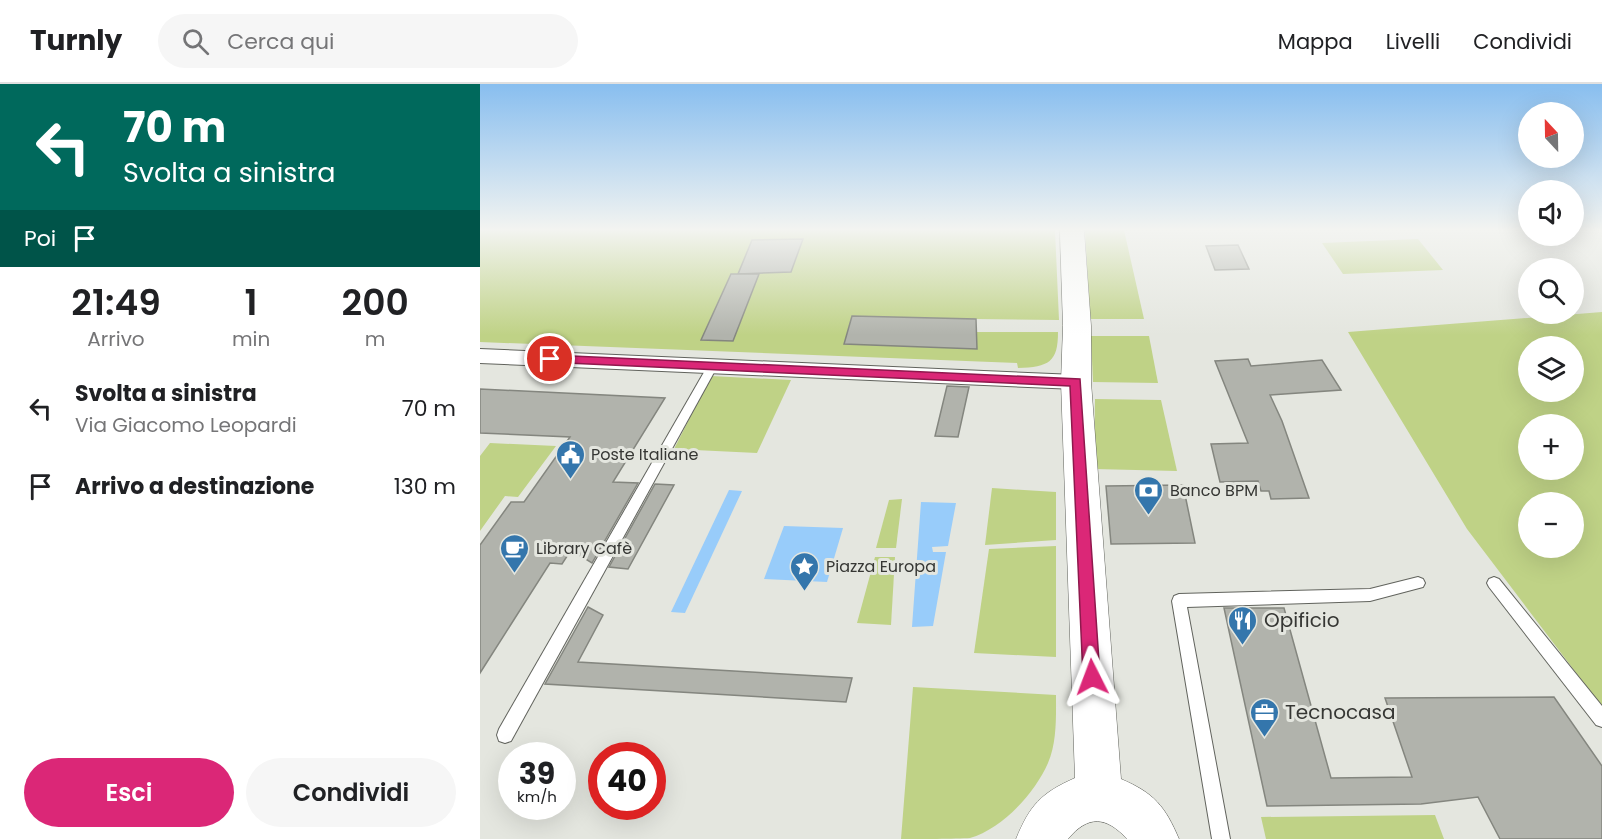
<!DOCTYPE html>
<html lang="it">
<meta charset="utf-8">
<style>
body{margin:0;font-family:Poppins,sans-serif;background:#f6f6f6;color:#202124;height:100vh;display:flex;flex-direction:column;font-size:22px;white-space:nowrap}
*{box-sizing:border-box;margin:0}
p{font-size:20px;color:#757577}
.icon{flex:none;width:33px;height:33px;fill:none;stroke:currentColor;stroke-width:2;stroke-linecap:round;stroke-linejoin:round}
.map{position:relative;flex:1;overflow:hidden}
.panel{display:flex;flex-direction:column;background:#fff;width:480px}
.panel>*{flex:none}
.banner{background:#00695c;color:#fff;overflow:hidden}
.needle{width:39px;rotate:338deg}
.buttons{position:absolute;left:1038px;top:18px;display:grid;gap:12px}
.buttons a{display:grid;place-items:center;width:66px;height:66px;border-radius:50%;background:#fff;box-shadow:0 6px 24px #0002;font-size:30px}
.speed{position:absolute;left:18px;top:658px;display:flex;gap:12px;font-size:30px;font-weight:700;text-align:center}
.speed>*{display:grid;place-content:center;width:78px;height:78px;border-radius:50%;background:#fff;box-shadow:0 6px 24px #0002;line-height:1}
.speed small{font-size:15px;font-weight:400}
.speed .limit{border:9px solid #d22;background:#fff;color:#111}
.pin{position:absolute;display:grid;place-items:center;width:51px;height:51px;color:#fff;margin:-26px;border:3px solid #fff;border-radius:50%;box-shadow:0 2px 6px #0007}
.me{position:absolute;width:66px;margin:-33px;rotate:357deg;stroke-linejoin:round;filter:drop-shadow(0 0 4px #0008)}
.turn{display:flex;align-items:center;gap:21px;height:126px;padding:0 24px;font-size:27px}
.turn .icon{width:78px;height:78px;stroke-width:2.5}
.turn b{display:block;font-size:42px;line-height:51px}
.then{display:flex;align-items:center;height:57px;padding:0 24px;background:#0003;gap:12px;font-size:22px}
.eta{display:flex;justify-content:space-evenly;align-items:center;height:102px;text-align:center}
.eta b{font-size:36px;font-weight:600;line-height:42px}
.primary-button{display:flex;gap:12px;margin-top:auto;padding:12px 24px}
.primary-button a{flex:1;height:69px;border-radius:36px;background:#db2777;color:#fff;font-size:24px;font-weight:600;line-height:69px;text-align:center}
.primary-button a+a{background:#f6f6f6;color:#202124}
ul{padding:0;list-style:none}
li{display:flex;align-items:center;gap:18px;height:78px;padding:0 24px}
li div{flex:1}
li b{display:block;font-size:22px}
li em{font-style:normal}
header{display:flex;align-items:center;gap:36px;box-sizing:border-box;height:84px;padding:0 30px;background:#fff;border-bottom:2px solid #e0e0e0}
header strong{font-size:28px}
nav{display:flex;gap:33px;margin-inline-start:auto;font-size:21px}
.search{width:420px;height:54px;background:#f6f6f6;display:flex;align-items:center;gap:15px;box-sizing:border-box;padding:0 21px;border-radius:33px;color:#757577;font-size:22px}
main{display:flex;flex:1;min-height:0}
.map>svg:first-child{display:block}
.green{fill:#bfd286;fill-rule:evenodd}
.water{fill:#98ccfa}
.building{fill:#b1b3ac;stroke:#84867f;stroke-width:1.5}
.lines{fill:none;stroke-linecap:round;stroke-linejoin:round}
.lane-casing{stroke:#61635d;stroke-width:2}
.street-casing{stroke:#61635d;stroke-width:2}
.secondary-casing{stroke:#61635d;stroke-width:1}
.lane{fill:#fff;fill-rule:evenodd}
.street{fill:#fff;fill-rule:evenodd}
.secondary{fill:#fff;fill-rule:evenodd}
.route{fill:#db2777;stroke:#8e194d;stroke-width:1.5}
.labels{text-anchor:middle;stroke-width:6;stroke-linejoin:round;paint-order:stroke}
.poi-label{font-size:16px;fill:#363734;stroke:#e4e6df;text-anchor:start}
.near-poi-label{font-size:20px;fill:#363734;stroke:#e4e6df;text-anchor:start}
</style>
<header>
<strong>Turnly</strong>
<div class="search"><svg class="icon" aria-label="search" viewBox="0 0 24 24"><circle cx="10" cy="10" r="6"/><path d="M15 15l6 6"/></svg>Cerca qui</div>
<nav><a>Mappa</a><a>Livelli</a><a>Condividi</a></nav>
</header>
<main>
<section class="panel">
<div class="banner">
<div class="turn"><svg class="icon" aria-label="left" viewBox="0 0 24 24"><path d="M17 20v-9H6M10 6l-5 5 5 5"/></svg><div><b>70 m</b>Svolta a sinistra</div></div>
<div class="then">Poi<svg class="icon" aria-label="arrive" viewBox="0 0 24 24"><path d="M6 21V4h12l-3 4 3 4H6"/></svg></div>
</div>
<div class="eta">
<div><b>21:49</b><p>Arrivo</p></div>
<div><b>1</b><p>min</p></div>
<div><b>200</b><p>m</p></div>
</div>
<ul>
<li><svg class="icon" aria-label="left" viewBox="0 0 24 24"><path d="M17 20v-9H6M10 6l-5 5 5 5"/></svg><div><b>Svolta a sinistra</b><p>Via Giacomo Leopardi</p></div><em>70 m</em></li>
<li><svg class="icon" aria-label="arrive" viewBox="0 0 24 24"><path d="M6 21V4h12l-3 4 3 4H6"/></svg><div><b>Arrivo a destinazione</b></div><em>130 m</em></li>
</ul>
<div class="primary-button"><a>Esci</a><a>Condividi</a></div>
</section>
<div class="map">
<svg width="1122" height="755" viewBox="0 0 1122 755">
<rect width="100%" height="100%" fill="#e4e6df"/>
<g class="green">
<path d="M0,146H575L579,236L495,235L496,248H578C578,278 569,283 538,284L537,279L0,258Z"/>
<path d="M605,146H644L664,235H610Z"/>
<path d="M938,155L963,186L863,190L842,159Z"/>
<path d="M1122,228V623L987,445L868,248ZM1048,262H1094V308H1048ZM1048,340H1094V386H1048ZM1048,418H1094V464H1048Z"/>
<path d="M611,252H669L678,299L613,298Z"/>
<path d="M231,292L311,296L277,369L194,365Z"/>
<path d="M615,315L681,316L697,387L614,385Z"/>
<path d="M10,359L76,362L38,413L25,412L0,447V372Z"/>
<path d="M512,404L576,408V456L505,461Z"/>
<path d="M422,415L416,464H396L409,416Z"/>
<path d="M576,462V573L494,569L509,465Z"/>
<path d="M395,473H415L411,541L377,539Z"/>
<path d="M433,603L576,611C576,633 577,658 568,679C555,709 522,745 490,754C476,755 438,755 421,755Z"/>
<path d="M955,731L964,755H786L781,733Z"/>
</g>
<g class="water">
<path d="M249,406L262,407L205,529L191,528Z"/>
<path d="M441,418L476,419L468,462L452,463L453,468H466L453,542L432,543Z"/>
<path d="M304,442L363,444L347,498L284,495Z"/>
</g>
<g class="building">
<path d="M323,155L311,188L258,190L272,156Z"/>
<path d="M758,161L769,185L735,186L726,162Z"/>
<path d="M251,190H279L253,257L221,256Z"/>
<path d="M372,232L496,235L497,265L364,260Z"/>
<path d="M768,275L771,282L842,276L861,306L790,311L802,337L829,414L791,415L789,407H781L778,397L740,398L731,360L768,359L735,277Z"/>
<path d="M467,302L489,303L478,353L455,352Z"/>
<path d="M0,305L185,314L133,398L158,399L112,479L91,466L82,480L70,479L0,589V461L31,418H44L90,353L0,349Z"/>
<path d="M175,400L194,401L148,485L129,483Z"/>
<path d="M703,401L715,459L631,460L626,402Z"/>
<path d="M108,523L123,531L98,578L372,594L366,618L65,600Z"/>
<path d="M744,524H804L851,694L932,693L905,614L1074,613L1122,682V755H1020L998,713L941,720L787,722Z"/>
</g>
<g class="lines">
<defs>
<g id="lane">
<path d="M232,279L237,283L31,657L25,659L19,657L17,651L19,645L227,283Z"/>
<path d="M938,493L943,495L945,499L943,503L890,517L707,523L750,755H732L692,517L694,512L699,510L890,505Z"/>
<path d="M1014,493L1019,495L1122,622V643L1116,641L1009,503L1007,499L1009,495Z"/>
</g>
<path id="street" d="M0,265L596,291L604,293L607,298L604,303L596,305L0,279Z"/>
<path id="secondary" d="M580,146H604L611,242V298L641,695C674,709 685,722 699,755H647C626,732 608,731 588,755H536C550,721 561,709 595,694L581,298L583,242Z"/>
</defs>
<use href="#lane" class="lane-casing"/>
<use href="#street" class="street-casing"/>
<use href="#secondary" class="secondary-casing"/>
<use href="#lane" class="lane"/>
<use href="#street" class="street"/>
<use href="#secondary" class="secondary"/>
</g>
<linearGradient id="sky" x2="0" y2="1"><stop stop-color="#88beef"/><stop offset="0.58" stop-color="#f3f4f1"/><stop offset="1" stop-color="#f3f4f1" stop-opacity="0"/></linearGradient>
<rect width="1122" height="251" fill="url(#sky)"/>
<path class="route" d="M70,271L600,295L620,593L618,599L612,602L606,599L603,593L590,302L65,278L64,275Z"/>
<defs>
<symbol id="civic-pin" viewBox="-11 -11 22 30"><path d="M0 17L-7.5 6A9.5 9.5 0 1 1 7.5 6Z" fill="#3476ac" stroke="#e4e6df"/><path d="M-.6-6.5H3V-4.5H.6V-3L4-1V1h2V6H-6V1h2V-1L-.6-3ZM-1.2 2.5V6h2.4V2.5Z" fill="#fff"/></symbol>
<symbol id="bank-pin" viewBox="-11 -11 22 30"><path d="M0 17L-7.5 6A9.5 9.5 0 1 1 7.5 6Z" fill="#3476ac" stroke="#e4e6df"/><path d="M-6-4H6V4H-6ZM0-2.3a2.3 2.3 0 1 0 0 4.6a2.3 2.3 0 1 0 0-4.6Z" fill="#fff"/></symbol>
<symbol id="cafe-pin" viewBox="-11 -11 22 30"><path d="M0 17L-7.5 6A9.5 9.5 0 1 1 7.5 6Z" fill="#3476ac" stroke="#e4e6df"/><path d="M-5.5-4.5H6V0H3Q3 3.5 0 3.5H-2.5Q-5.5 3.5-5.5 0ZM3-3.2v2h1.7v-2ZM-6 4.5H4V6H-6Z" fill="#fff"/></symbol>
<symbol id="sight-pin" viewBox="-11 -11 22 30"><path d="M0 17L-7.5 6A9.5 9.5 0 1 1 7.5 6Z" fill="#3476ac" stroke="#e4e6df"/><path d="M0-6L1.8-2.2L6-1.7L2.9 1.2L3.7 5.4L0 3.3L-3.7 5.4L-2.9 1.2L-6-1.7L-1.8-2.2Z" fill="#fff"/></symbol>
<symbol id="restaurant-pin" viewBox="-11 -11 22 30"><path d="M0 17L-7.5 6A9.5 9.5 0 1 1 7.5 6Z" fill="#3476ac" stroke="#e4e6df"/><path d="M-5-6h1v4h1v-4h1v4h1v-4h1v5L-1.5 .5V6h-2V.5L-5-1ZM5-6V6H3V1.5H1.5Q1.5-4 5-6Z" fill="#fff"/></symbol>
<symbol id="office-pin" viewBox="-11 -11 22 30"><path d="M0 17L-7.5 6A9.5 9.5 0 1 1 7.5 6Z" fill="#3476ac" stroke="#e4e6df"/><path d="M-6-3h4V-5.5h4V-3h4V5H-6ZM-1-4.5V-3h2v-1.5ZM-6 0V1H6V0Z" fill="#fff"/></symbol>
</defs>
<g fill-rule="evenodd">
<use href="#civic-pin" x="74" y="354" width="33" height="45"/>
<use href="#bank-pin" x="652" y="390" width="33" height="45"/>
<use href="#cafe-pin" x="18" y="448" width="33" height="45"/>
<use href="#sight-pin" x="308" y="466" width="33" height="45"/>
<use href="#restaurant-pin" x="746" y="520" width="33" height="45"/>
<use href="#office-pin" x="768" y="612" width="33" height="45"/>
</g>
<g class="labels">
<g class="poi-label">
<text x="111" y="376">Poste Italiane</text>
<text x="690" y="412">Banco BPM</text>
<text x="56" y="470">Library Cafè</text>
<text x="346" y="488">Piazza Europa</text>
</g>
<g class="near-poi-label">
<text x="784" y="543">Opificio</text>
<text x="805" y="635">Tecnocasa</text>
</g>
</g>
</svg>
<div class="buttons">
<a><svg class="needle" viewBox="-14 -14 28 28"><path d="M0-13l5 13h-10z" fill="#e53935"/><path d="M0 13l5-13h-10z" fill="#757577"/></svg></a>
<a><svg class="icon" aria-label="sound" viewBox="0 0 24 24"><path d="M4 9h4l5-4v14l-5-4H4zM17 9q2 3 0 6"/></svg></a>
<a><svg class="icon" aria-label="search" viewBox="0 0 24 24"><circle cx="10" cy="10" r="6"/><path d="M15 15l6 6"/></svg></a>
<a><svg class="icon" aria-label="layers" viewBox="0 0 24 24"><path d="M12 4l9 5-9 5-9-5zM3 14l9 5 9-5"/></svg></a>
<a>+</a>
<a>−</a>
</div>
<div class="speed"><div>39<small>km/h</small></div><div class="limit">40</div></div>
<div class="pin" style="left:70px;top:275px;background:#d93025"><svg class="icon" aria-label="arrive" viewBox="0 0 24 24"><path d="M6 21V4h12l-3 4 3 4H6"/></svg></div>
<svg class="me" style="left:612px;top:593px" viewBox="-20 -20 40 40"><path d="M0-17L14 15 0 8-14 15z" fill="#db2777" stroke="#fff" stroke-width="4"/></svg>
</div>
</main>
